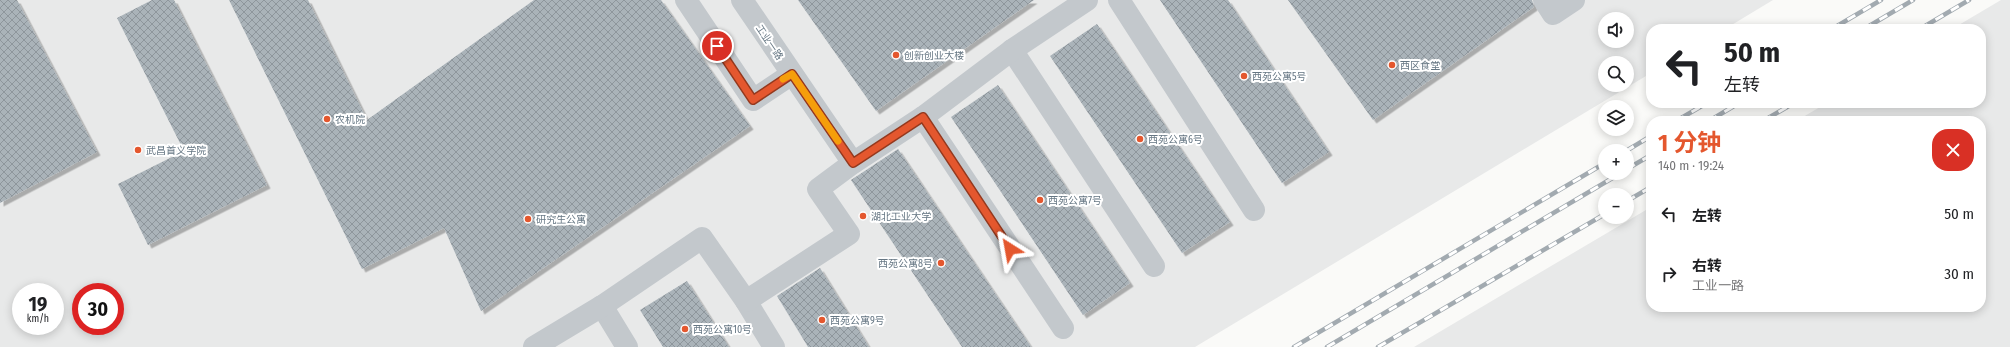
<!DOCTYPE html>
<html lang="zh">
<meta charset="utf-8">
<style>
body{margin:0;font-family:"Fira Sans Condensed","Noto Sans SC",sans-serif;background:#f2f2f2;color:#202124;height:100vh;display:flex;flex-direction:column;font-size:15px;white-space:nowrap}
*{box-sizing:border-box;margin:0}
p{font-size:13px;color:#757577}
.icon{flex:none;width:22px;height:22px;fill:none;stroke:currentColor;stroke-width:2;stroke-linecap:round;stroke-linejoin:round}
.map{position:relative;flex:1;overflow:hidden}
.side{position:absolute;left:1646px;top:116px;width:340px;height:196px;display:flex;flex-direction:column;background:#fff;border-radius:16px;box-shadow:0 2px 10px #0003}
.side>*{flex:none}
.hud{position:absolute;left:1646px;top:24px;width:340px;height:84px;border-radius:16px;box-shadow:0 2px 10px #0003;background:#fff;color:#202124;overflow:hidden}
.controls{position:absolute;left:1598px;top:12px;display:grid;gap:8px}
.controls a{display:grid;place-items:center;width:36px;height:36px;border-radius:50%;background:#fff;box-shadow:0 2px 10px #0003;font-size:20px}
.speed{position:absolute;left:12px;top:283px;display:flex;gap:8px;font-size:20px;font-weight:700;text-align:center}
.speed>*{display:grid;place-content:center;width:52px;height:52px;border-radius:50%;background:#fff;box-shadow:0 2px 10px #0003;line-height:1}
.speed small{font-size:10px;font-weight:400}
.speed .limit{border:6px solid #d22;background:#fff;color:#111}
.pin{position:absolute;display:grid;place-items:center;width:34px;height:34px;color:#fff;margin:-17px;border:2px solid #fff;border-radius:50%;box-shadow:0 1px 4px #0007}
.me{position:absolute;width:44px;margin:-22px;rotate:326deg;stroke-linejoin:round;filter:drop-shadow(0 0 3px #0008)}
.turn{display:flex;align-items:center;gap:14px;height:84px;padding:0 12px;font-size:18px}
.turn .icon{width:52px;height:52px;stroke-width:2.5}
.turn b{display:block;font-size:28px;line-height:34px}
.round{display:grid;place-items:center;flex:none;width:42px;height:42px;border-radius:16px;background:#f2f2f2}
.head{display:flex;align-items:center;justify-content:space-between;height:68px;padding:0 12px}
h1{font-size:24px;font-weight:700;line-height:30px;color:#e4572e}
ul{padding:0;list-style:none}
li{display:flex;align-items:center;gap:12px;height:60px;padding:0 12px}
li div{flex:1}
li b{display:block;font-size:15px}
li em{font-style:normal}
.map>svg:first-child{display:block}
.built{fill:#e8e9e9;fill-rule:evenodd}
.building{fill:url(#building-cross-hatch);filter:url(#shadow)}
.lines{fill:none;stroke-linecap:round;stroke-linejoin:round}
.minor{stroke:#c3c8cc;stroke-width:22}
.rail-casing{stroke:#a2aab0;stroke-width:4.5}
.rail{stroke:#fff;stroke-width:3;stroke-dasharray:9;stroke-linecap:butt}
.route-casing{stroke:#94391e;stroke-width:10}
.route{stroke:#e4572e;stroke-width:7}
.slow{stroke:#f59e0b;stroke-width:7}
.poi-dot{fill:#e4572e;stroke:#fff;stroke-width:1.5}
.labels{text-anchor:middle;stroke-width:4;stroke-linejoin:round;paint-order:stroke}
.street-label{font-size:10px;fill:#657683;stroke:#fff}
.poi-label{font-size:10px;fill:#657683;stroke:#fff;text-anchor:start}
</style>
<div class="map">
<svg width="2010" height="347" viewBox="0 0 2010 347">
<defs>
<pattern id="building-cross-hatch" width="8" height="8" patternUnits="userSpaceOnUse"><rect width="8" height="8" fill="#aab3b9"/><path d="M0 0l8 8M0 8l8-8" fill="none" stroke="#8e969c"/></pattern>
<filter id="shadow"><feDropShadow dx="3.5" dy="3.5" stdDeviation="0" flood-color="#0004"/></filter>
</defs>
<rect width="100%" height="100%" fill="#fafaf8"/>
<g class="built">
<path d="M0,0H1773L1725,29H1651V73L1195,347H0ZM1605,19H1627V41H1605ZM1605,63H1627V85H1605ZM21,292H55V326H21ZM81,292H115V326H81Z"/>
<path d="M2001,0H2010V347H1414L1651,207V307H1981V121H1796L1827,103H1981V29H1952Z"/>
</g>
<g class="building">
<path d="M0,0H17L97,152L0,203Z"/>
<path d="M152,0H174L267,185L148,245L118,184L184,151L117,18Z"/>
<path d="M229,0H308L367,120L534,0H661L750,126L481,311L444,228L362,269Z"/>
<path d="M798,0H1034L876,111Z"/>
<path d="M1160,0H1228L1329,152L1282,183Z"/>
<path d="M1288,0H1532L1534,7L1373,120Z"/>
<path d="M1097,24L1230,222L1182,253L1050,56Z"/>
<path d="M998,85L1130,283L1083,315L951,117Z"/>
<path d="M898,149L1031,347H962L851,180Z"/>
<path d="M820,268L869,347H808L777,296Z"/>
<path d="M687,281L729,347H663L640,310Z"/>
</g>
<g class="lines">
<g class="minor">
<path d="M686,0L753,100L792,74"/>
<path d="M742,0L853,163"/>
<path d="M1119,0L1254,210"/>
<path d="M1544,0L1553,14L1574,0"/>
<path d="M1012,50L1154,266"/>
<path d="M923,117L1063,328"/>
<path d="M746,301L774,347"/>
<path d="M602,306L627,347"/>
<path d="M534,347L602,306L702,238L746,301L849,234L818,189L853,163L923,117L1012,50L1087,0"/>
</g>
<defs>
<g id="rail">
<path d="M1832,29L1881,0"/>
<path d="M1864,29L1913,0"/>
<path d="M1920,29L1969,0"/>
<path d="M1676,121L1707,103"/>
<path d="M1709,121L1739,103"/>
<path d="M1763,121L1794,103"/>
<path d="M1626,151L1651,136"/>
<path d="M1627,169L1651,155"/>
<path d="M1627,201L1651,187"/>
<path d="M1294,347L1605,163"/>
<path d="M1327,347L1621,173"/>
<path d="M1378,347L1605,214"/>
</g>
</defs>
<use href="#rail" class="rail-casing"/>
<use href="#rail" class="rail"/>
</g>
<g class="lines">
<defs>
<path id="route" d="M717,46L753,100L792,74L853,163L923,117L1010,249"/>
</defs>
<use href="#route" class="route-casing"/>
<use href="#route" class="route"/>
<path class="slow" d="M783,79L792,74L838,141"/>
</g>
<g class="poi-dot">
<circle cx="896" cy="55" r="4"/>
<circle cx="1392" cy="65" r="4"/>
<circle cx="1244" cy="76" r="4"/>
<circle cx="327" cy="119" r="4"/>
<circle cx="1140" cy="139" r="4"/>
<circle cx="138" cy="150" r="4"/>
<circle cx="1040" cy="200" r="4"/>
<circle cx="863" cy="216" r="4"/>
<circle cx="528" cy="219" r="4"/>
<circle cx="941" cy="263" r="4"/>
<circle cx="822" cy="320" r="4"/>
<circle cx="685" cy="329" r="4"/>
</g>
<g class="labels">
<g class="street-label">
<text transform="translate(770 42) rotate(56)" y="4">工业一路</text>
</g>
<g class="poi-label">
<text x="904" y="59">创新创业大楼</text>
<text x="1400" y="69">西区食堂</text>
<text x="1252" y="80">西苑公寓5号</text>
<text x="335" y="123">农机院</text>
<text x="1148" y="143">西苑公寓6号</text>
<text x="146" y="154">武昌首义学院</text>
<text x="1048" y="204">西苑公寓7号</text>
<text x="871" y="220">湖北工业大学</text>
<text x="536" y="223">研究生公寓</text>
<text x="933" y="267" text-anchor="end">西苑公寓8号</text>
<text x="830" y="324">西苑公寓9号</text>
<text x="693" y="333">西苑公寓10号</text>
</g>
</g>
</svg>
<div class="controls">
<a><svg class="icon" aria-label="sound" viewBox="0 0 24 24"><path d="M4 9h4l5-4v14l-5-4H4zM17 9q2 3 0 6"/></svg></a>
<a><svg class="icon" aria-label="search" viewBox="0 0 24 24"><circle cx="10" cy="10" r="6"/><path d="M15 15l6 6"/></svg></a>
<a><svg class="icon" aria-label="layers" viewBox="0 0 24 24"><path d="M12 4l9 5-9 5-9-5zM3 14l9 5 9-5"/></svg></a>
<a>+</a>
<a>−</a>
</div>
<div class="speed"><div>19<small>km/h</small></div><div class="limit">30</div></div>
<div class="pin" style="left:717px;top:46px;background:#d93025"><svg class="icon" aria-label="arrive" viewBox="0 0 24 24"><path d="M6 21V4h12l-3 4 3 4H6"/></svg></div>
<svg class="me" style="left:1010px;top:249px" viewBox="-20 -20 40 40"><path d="M0-17L14 15 0 8-14 15z" fill="#e4572e" stroke="#fff" stroke-width="4"/></svg>
<div class="hud">
<div class="turn"><svg class="icon" aria-label="left" viewBox="0 0 24 24"><path d="M17 20v-9H6M10 6l-5 5 5 5"/></svg><div><b>50 m</b>左转</div></div>
</div>
<section class="side">
<div class="head"><div><h1>1 分钟</h1><p>140 m · 19:24</p></div><a class="round" style="background:#d93025;color:#fff"><svg class="icon" aria-label="close" viewBox="0 0 24 24"><path d="M6 6l12 12M18 6L6 18"/></svg></a></div>
<ul>
<li><svg class="icon" aria-label="left" viewBox="0 0 24 24"><path d="M17 20v-9H6M10 6l-5 5 5 5"/></svg><div><b>左转</b></div><em>50 m</em></li>
<li><svg class="icon" aria-label="right" viewBox="0 0 24 24"><path d="M7 20v-9h11M14 6l5 5-5 5"/></svg><div><b>右转</b><p>工业一路</p></div><em>30 m</em></li>
</ul>
</section>
</div>
